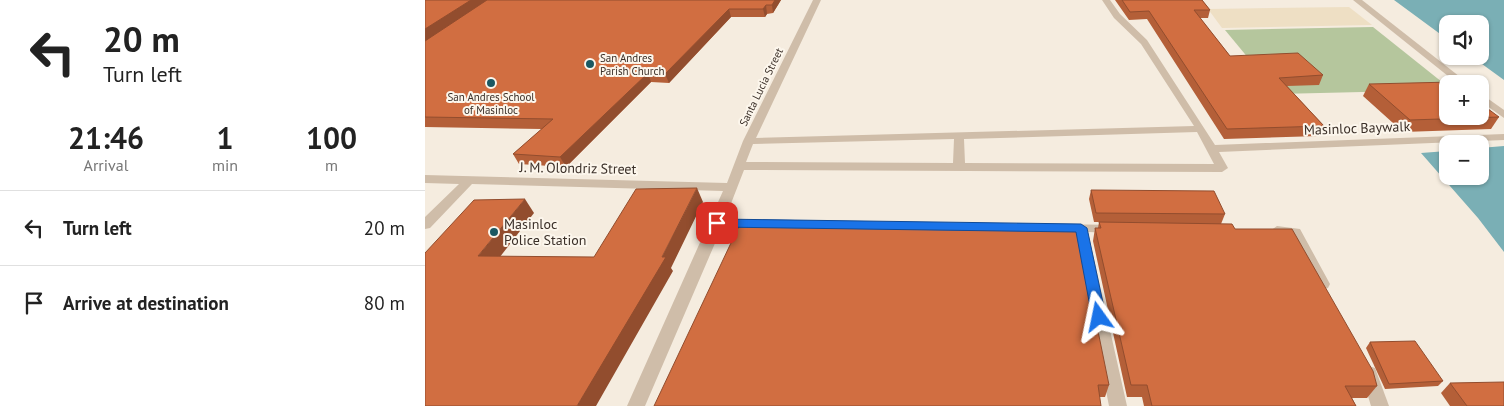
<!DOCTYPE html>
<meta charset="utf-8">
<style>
body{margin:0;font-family:"PT Sans",sans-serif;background:#f6f6f6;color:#222;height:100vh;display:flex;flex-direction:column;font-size:19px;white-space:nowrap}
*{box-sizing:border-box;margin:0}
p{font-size:16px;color:#767676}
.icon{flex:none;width:28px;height:28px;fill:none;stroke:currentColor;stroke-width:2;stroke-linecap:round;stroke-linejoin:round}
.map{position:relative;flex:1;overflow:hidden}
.details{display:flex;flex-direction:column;background:#fff;width:425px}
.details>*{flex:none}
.guide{background:#fff;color:#222;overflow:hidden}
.buttons{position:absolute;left:1014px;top:15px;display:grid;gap:10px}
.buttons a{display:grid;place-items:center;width:50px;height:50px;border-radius:10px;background:#fff;box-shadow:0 1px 4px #0004;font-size:25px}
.pin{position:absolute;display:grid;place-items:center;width:42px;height:42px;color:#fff;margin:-21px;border-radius:10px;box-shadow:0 2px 8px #0006}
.me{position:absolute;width:55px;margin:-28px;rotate:348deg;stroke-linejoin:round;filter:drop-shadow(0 0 4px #0008)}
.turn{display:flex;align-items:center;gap:18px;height:105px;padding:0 20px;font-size:22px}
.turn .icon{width:65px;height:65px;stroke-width:2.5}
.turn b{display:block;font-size:35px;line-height:42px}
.eta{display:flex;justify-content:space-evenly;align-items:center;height:85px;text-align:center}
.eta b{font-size:30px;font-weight:600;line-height:35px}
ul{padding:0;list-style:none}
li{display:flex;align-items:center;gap:15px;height:75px;padding:0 20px;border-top:1px solid #e0e0e0}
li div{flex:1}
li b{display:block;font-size:19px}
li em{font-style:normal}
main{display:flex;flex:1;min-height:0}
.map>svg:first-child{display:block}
.green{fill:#b5c69d}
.plaza{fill:#eedfc4}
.water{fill:#7aafb5}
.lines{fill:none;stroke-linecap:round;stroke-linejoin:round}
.minor{fill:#cfbda9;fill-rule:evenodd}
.wall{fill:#b45f38}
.shaded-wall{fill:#924d2e}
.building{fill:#d16e41;stroke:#924d2e}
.route{fill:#1a73e8;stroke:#114b97}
.poi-dot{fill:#1a5862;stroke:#fcf6ec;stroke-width:2}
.labels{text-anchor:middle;stroke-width:4;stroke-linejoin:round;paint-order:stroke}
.far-poi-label{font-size:11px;fill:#3b3029;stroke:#fcf6ec;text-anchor:start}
.far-street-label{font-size:11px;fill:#3b3029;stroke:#fcf6ec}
.street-label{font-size:14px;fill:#3b3029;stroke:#fcf6ec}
.poi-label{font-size:14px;fill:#3b3029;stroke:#fcf6ec;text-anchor:start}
</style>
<main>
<section class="details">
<div class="guide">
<div class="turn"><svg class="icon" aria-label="left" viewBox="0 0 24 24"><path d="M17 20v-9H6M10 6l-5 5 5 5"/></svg><div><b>20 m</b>Turn left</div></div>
</div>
<div class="eta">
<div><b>21:46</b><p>Arrival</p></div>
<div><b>1</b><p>min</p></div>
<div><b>100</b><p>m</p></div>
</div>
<ul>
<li><svg class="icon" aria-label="left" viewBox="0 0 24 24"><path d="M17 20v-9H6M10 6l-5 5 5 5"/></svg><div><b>Turn left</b></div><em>20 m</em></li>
<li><svg class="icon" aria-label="arrive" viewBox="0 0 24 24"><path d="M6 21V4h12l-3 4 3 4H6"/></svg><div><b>Arrive at destination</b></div><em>80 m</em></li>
</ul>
</section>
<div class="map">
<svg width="1079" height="406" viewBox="0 0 1079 406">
<rect width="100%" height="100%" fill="#f5ecdf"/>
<path class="green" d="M948,27L1022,86V90L853,94L800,30Z"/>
<path class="plaza" d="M924,7L947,25L797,28L783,9Z"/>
<g class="water">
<path d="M969,0H1079V80L1046,56H1055V24H1022V39Z"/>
<path d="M1079,146V252L1053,218L996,153L1022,151V176H1055V148Z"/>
</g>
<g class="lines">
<g class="minor">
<path d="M388,0H396L331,138L769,126L716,44L689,18L677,0H685L695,14L722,40L790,145L1079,134V140L794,152L803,168L797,172L319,170L300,219L695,225L697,228L690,233L663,232L702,406H684L650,232L297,227L220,406H202L298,191L47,184L5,228L0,229V217L34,184L0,183V175L302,183L318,141ZM772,132L789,164L540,163L539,139ZM529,139L528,163L321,162L328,144Z"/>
<path d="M928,0H937L1044,84H1033Z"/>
<path d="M1055,93L1079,110V118L1055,101Z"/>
<path d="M852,226L875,229L905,284L903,288L898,289L893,288L866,236L847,234L845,231Z"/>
<path d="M944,366L950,368L964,406H946L936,373L938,368Z"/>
</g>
</g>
<g class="wall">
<path d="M0,0H356L348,13L342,14L340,17H306L244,83L226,82L141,167L94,164L88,154L117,129L0,127Z"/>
<path d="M690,0H777L785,10L783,18H775L805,56L898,75L894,85L862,86L899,126L894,136L799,139L722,19L704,20Z"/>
<path d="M944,84L1074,117L1066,129L978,132L938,96Z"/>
<path d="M666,190L800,214L796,224L810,229L952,386L942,398H927L931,406H719L717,397H702L668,241L670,228H673L674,222H669L664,199Z"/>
<path d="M314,226L684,385L680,397H675Z"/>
<path d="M945,342L1018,381L1013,386L960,389L941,348Z"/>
<path d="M1025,383L1079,406H1025L1016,393Z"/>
</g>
<g class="shaded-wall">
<path d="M46,0H63L0,42V29Z"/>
<path d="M350,0H356L348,13L347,5Z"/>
<path d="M341,5L342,14L340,17L338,9Z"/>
<path d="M304,9L306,17L244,83L240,74Z"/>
<path d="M223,73L226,82L141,167L135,157Z"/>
<path d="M272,188L278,202L246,268L248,271L171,406H152L237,257Z"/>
<path d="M100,199L109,213L64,271L53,256Z"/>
</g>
<g class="building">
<path d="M0,0H46L0,29Z"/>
<path d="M62,0H350L347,5H341L338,9H304L240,74L223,73L135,157L88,154L128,119L0,117V41Z"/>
<path d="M697,0H777L785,10H769L805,56L873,53L898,75L854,78L899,126L802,129L724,11L705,12Z"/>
<path d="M1027,82L1030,84H1022V116H1055V103L1074,117L985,120L944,84Z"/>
<path d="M272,188L237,257H241L152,406H0V253L49,200L100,199L53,256L169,257L211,189Z"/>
<path d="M666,190L789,191L800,214L671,213Z"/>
<path d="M674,222L807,224L810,229H867L948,371L952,386H920L931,406H727L722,385H706L670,228H676Z"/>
<path d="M314,226L652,228L684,385H673L676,406H229Z"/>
<path d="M990,341L1018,381L964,384L945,342Z"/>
<path d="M1079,382V406H1042L1025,383Z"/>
</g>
<path class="route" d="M292,219L656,224L662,228L681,317L679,321H669L667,317L651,232L292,227L286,223Z"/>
<g class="poi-dot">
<circle cx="165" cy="64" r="5"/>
<circle cx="66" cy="83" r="5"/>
<circle cx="69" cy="232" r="5"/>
</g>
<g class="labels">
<g class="far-poi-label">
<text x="175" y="62">San Andres<tspan x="175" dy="13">Parish Church</tspan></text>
<text x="66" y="101" text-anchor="middle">San Andres School<tspan x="66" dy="13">of Masinloc</tspan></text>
</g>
<g class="far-street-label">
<text transform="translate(336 87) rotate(-64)" y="4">Santa Lucia Street</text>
</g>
<g class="street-label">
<text transform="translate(932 128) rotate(-2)" y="5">Masinloc Baywalk</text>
<text transform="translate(153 168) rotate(1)" y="5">J. M. Olondriz Street</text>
</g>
<g class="poi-label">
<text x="79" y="229">Masinloc<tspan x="79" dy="16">Police Station</tspan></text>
</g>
</g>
</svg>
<div class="buttons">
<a><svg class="icon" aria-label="sound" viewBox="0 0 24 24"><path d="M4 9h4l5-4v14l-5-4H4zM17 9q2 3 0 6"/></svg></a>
<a>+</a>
<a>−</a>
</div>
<div class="pin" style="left:292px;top:223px;background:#d93025"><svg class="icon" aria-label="arrive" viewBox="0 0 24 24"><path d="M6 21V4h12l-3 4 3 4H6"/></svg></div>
<svg class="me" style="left:674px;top:317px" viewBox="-20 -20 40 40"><path d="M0-17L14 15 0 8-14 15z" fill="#1a73e8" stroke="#fff" stroke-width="4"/></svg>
</div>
</main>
